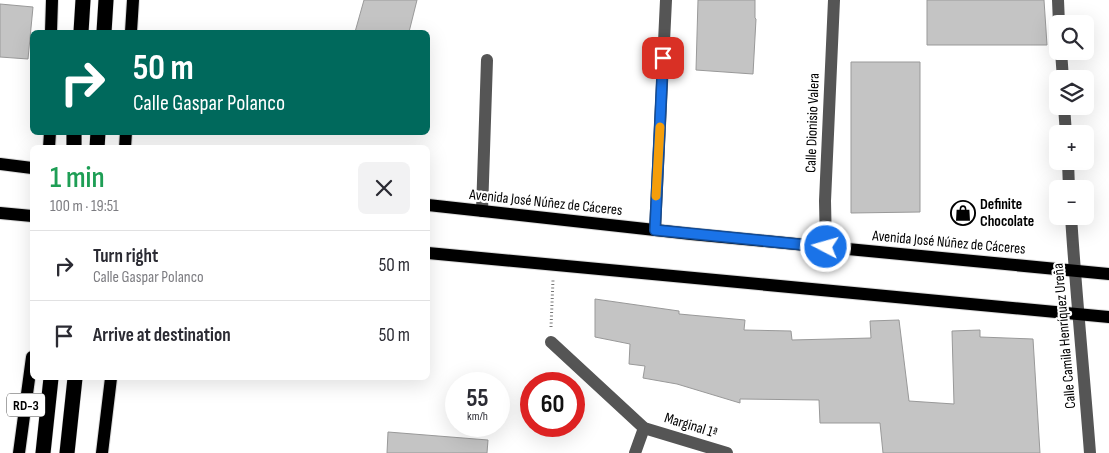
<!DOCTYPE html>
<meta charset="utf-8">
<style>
body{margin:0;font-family:"Sofia Sans Condensed",sans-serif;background:#f2f2f3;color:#2b2b33;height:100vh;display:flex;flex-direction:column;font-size:19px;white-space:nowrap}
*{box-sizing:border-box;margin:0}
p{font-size:16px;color:#7c7c81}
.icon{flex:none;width:28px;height:28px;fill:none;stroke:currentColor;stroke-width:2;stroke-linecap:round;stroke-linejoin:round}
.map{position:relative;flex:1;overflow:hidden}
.drawer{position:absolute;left:30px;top:145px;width:400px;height:235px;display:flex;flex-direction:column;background:#fff;border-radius:8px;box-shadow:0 5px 20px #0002}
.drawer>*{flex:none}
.top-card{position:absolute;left:30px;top:30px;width:400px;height:105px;border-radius:8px;box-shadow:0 5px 20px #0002;background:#00695c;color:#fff;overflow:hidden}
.buttons{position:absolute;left:1049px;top:15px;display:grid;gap:10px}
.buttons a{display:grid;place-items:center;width:45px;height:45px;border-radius:8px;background:#fff;box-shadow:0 5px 20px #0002;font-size:25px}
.speed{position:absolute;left:445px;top:372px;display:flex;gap:10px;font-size:25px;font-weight:700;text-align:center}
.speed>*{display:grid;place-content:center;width:65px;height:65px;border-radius:50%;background:#fff;box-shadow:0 5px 20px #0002;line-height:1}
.speed small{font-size:12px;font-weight:400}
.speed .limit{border:8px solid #d22;background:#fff;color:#111}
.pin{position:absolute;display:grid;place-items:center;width:42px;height:42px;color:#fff;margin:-21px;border-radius:10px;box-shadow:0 2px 8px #0006}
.me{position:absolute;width:55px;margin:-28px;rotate:276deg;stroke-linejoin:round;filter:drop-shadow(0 0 4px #0008)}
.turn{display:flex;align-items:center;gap:18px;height:105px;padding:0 20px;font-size:22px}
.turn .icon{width:65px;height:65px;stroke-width:2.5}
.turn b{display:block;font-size:35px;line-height:42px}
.round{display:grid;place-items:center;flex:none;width:52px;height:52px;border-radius:8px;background:#f2f2f3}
.overview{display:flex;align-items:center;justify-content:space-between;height:85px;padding:0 20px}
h1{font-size:30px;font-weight:600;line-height:38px;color:#1e9e55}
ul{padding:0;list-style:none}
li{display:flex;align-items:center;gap:15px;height:70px;padding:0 20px;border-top:1px solid #e1e1e2}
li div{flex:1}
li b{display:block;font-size:19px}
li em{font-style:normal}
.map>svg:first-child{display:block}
.building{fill:#c4c4c4;stroke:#999}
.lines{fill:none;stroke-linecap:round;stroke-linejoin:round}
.major-casing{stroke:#dbdbdb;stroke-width:14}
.highway-casing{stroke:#dbdbdb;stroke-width:16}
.path{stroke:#777;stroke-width:3;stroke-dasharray:1 2.5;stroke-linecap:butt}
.minor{stroke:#555;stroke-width:12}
.major{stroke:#000;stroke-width:12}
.highway{stroke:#000;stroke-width:15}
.route-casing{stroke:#114b97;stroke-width:12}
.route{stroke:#1a73e8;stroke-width:9}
.slow{stroke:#f59e0b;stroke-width:9}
.labels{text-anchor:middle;stroke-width:4.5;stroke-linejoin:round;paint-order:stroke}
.shield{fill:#fff;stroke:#4c4c4c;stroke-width:1}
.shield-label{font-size:14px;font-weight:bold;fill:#000}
.street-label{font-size:15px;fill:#000;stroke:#fff}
.poi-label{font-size:15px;font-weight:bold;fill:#000;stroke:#fff;text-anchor:start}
</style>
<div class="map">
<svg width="1109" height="453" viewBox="0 0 1109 453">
<rect width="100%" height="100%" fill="#fff"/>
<g class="building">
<path d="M364,0H417L409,32H355Z"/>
<path d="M698,0H755V18L756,19L753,74L696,70Z"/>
<path d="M927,0H1044L1047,45H927Z"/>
<path d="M0,4L33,7L28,59L0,57Z"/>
<path d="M851,62H920V212L851,213Z"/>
<path d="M595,299L679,311V314L745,320L744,330L791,331L792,340L871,338L870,321L899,320L909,401L954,404L952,331L980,330V337L1033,339L1040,453H883L880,423H820L819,400L740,399V403L677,384L643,378L645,366L629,364L630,344L595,337Z"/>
<path d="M388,432L488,440L487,453H387Z"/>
</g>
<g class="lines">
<defs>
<g id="major">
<path d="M51,32L52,0"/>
<path d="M131,32L133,0"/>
<path d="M49,148L50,132"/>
<path d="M125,148L126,132"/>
<path d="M0,164L32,168"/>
<path d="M428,205L691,234L1109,274"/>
<path d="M0,213L32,216"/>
<path d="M428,253L1109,317"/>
<path d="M19,453L32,357"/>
<path d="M102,453L111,378"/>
</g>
<g id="highway">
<path d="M81,32L83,0"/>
<path d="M104,32L106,0"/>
<path d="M74,148V132"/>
<path d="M97,148L98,132"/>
<path d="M43,453L51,378"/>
<path d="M67,453L75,378"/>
</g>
</defs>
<use href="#major" class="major-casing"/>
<use href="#highway" class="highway-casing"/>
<path class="path" d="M551,327L553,280"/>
<g class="minor">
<path d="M1058,0L1059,24"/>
<path d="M1061,51L1063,79"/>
<path d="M1064,106L1066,134"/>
<path d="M1068,161L1069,189"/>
<path d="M482,211L487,60"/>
<path d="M1071,216C1076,295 1084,374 1090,453"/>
<path d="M655,230L666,0"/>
<path d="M826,247L825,201L834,0"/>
<path d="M551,342L644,428L727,453"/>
<path d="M635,453L644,428"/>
</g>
<use href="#major" class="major"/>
<use href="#highway" class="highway"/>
</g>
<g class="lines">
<defs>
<path id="route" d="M663,58L655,230L826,247"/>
</defs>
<use href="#route" class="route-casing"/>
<use href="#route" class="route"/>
<path class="slow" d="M656,196L660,127"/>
</g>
<defs>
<symbol id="shop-ring" viewBox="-11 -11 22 22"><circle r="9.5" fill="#fff" stroke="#000" stroke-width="1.5"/><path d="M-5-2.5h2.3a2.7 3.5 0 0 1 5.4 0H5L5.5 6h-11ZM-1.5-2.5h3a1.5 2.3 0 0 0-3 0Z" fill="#000"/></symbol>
</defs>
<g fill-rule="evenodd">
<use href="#shop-ring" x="949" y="199" width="28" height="28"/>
</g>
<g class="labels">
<rect class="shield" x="7" y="393.5" width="38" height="23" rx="4"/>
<g class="shield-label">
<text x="26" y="410">RD-3</text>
</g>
<g class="street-label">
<text transform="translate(812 123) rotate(-88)" y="5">Calle Dionisio Valera</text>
<text transform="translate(546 202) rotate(6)" y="5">Avenida José Núñez de Cáceres</text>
<text transform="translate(949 242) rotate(5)" y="5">Avenida José Núñez de Cáceres</text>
<text transform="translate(1064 336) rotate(-95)" y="5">Calle Camila Henríquez Ureña</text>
<text transform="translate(691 425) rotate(17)" y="5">Marginal 1ª</text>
</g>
<g class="poi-label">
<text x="980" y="209">Definite<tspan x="980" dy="17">Chocolate</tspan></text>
</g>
</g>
</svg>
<div class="buttons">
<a><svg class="icon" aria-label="search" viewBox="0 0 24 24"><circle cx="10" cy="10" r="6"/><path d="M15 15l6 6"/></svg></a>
<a><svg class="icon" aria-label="layers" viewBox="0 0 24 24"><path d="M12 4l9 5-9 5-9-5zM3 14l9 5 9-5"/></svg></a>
<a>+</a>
<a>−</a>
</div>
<div class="speed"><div>55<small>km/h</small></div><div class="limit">60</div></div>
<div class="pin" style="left:663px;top:58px;background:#d93025"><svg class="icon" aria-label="arrive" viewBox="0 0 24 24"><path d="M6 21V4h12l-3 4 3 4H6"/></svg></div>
<svg class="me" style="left:826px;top:247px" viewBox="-20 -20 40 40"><circle r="17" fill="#1a73e8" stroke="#fff" stroke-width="3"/><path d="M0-11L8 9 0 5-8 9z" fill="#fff"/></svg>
<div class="top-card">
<div class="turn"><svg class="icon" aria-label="right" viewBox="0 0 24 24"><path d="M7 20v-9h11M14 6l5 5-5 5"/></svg><div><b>50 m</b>Calle Gaspar Polanco</div></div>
</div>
<section class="drawer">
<div class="overview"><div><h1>1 min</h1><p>100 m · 19:51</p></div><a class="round"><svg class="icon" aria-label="close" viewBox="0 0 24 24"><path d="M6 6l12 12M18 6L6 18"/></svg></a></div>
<ul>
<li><svg class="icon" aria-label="right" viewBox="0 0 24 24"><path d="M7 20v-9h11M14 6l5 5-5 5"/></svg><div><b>Turn right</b><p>Calle Gaspar Polanco</p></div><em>50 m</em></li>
<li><svg class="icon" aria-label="arrive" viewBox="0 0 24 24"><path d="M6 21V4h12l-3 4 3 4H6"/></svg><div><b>Arrive at destination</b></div><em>50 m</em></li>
</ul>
</section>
</div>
